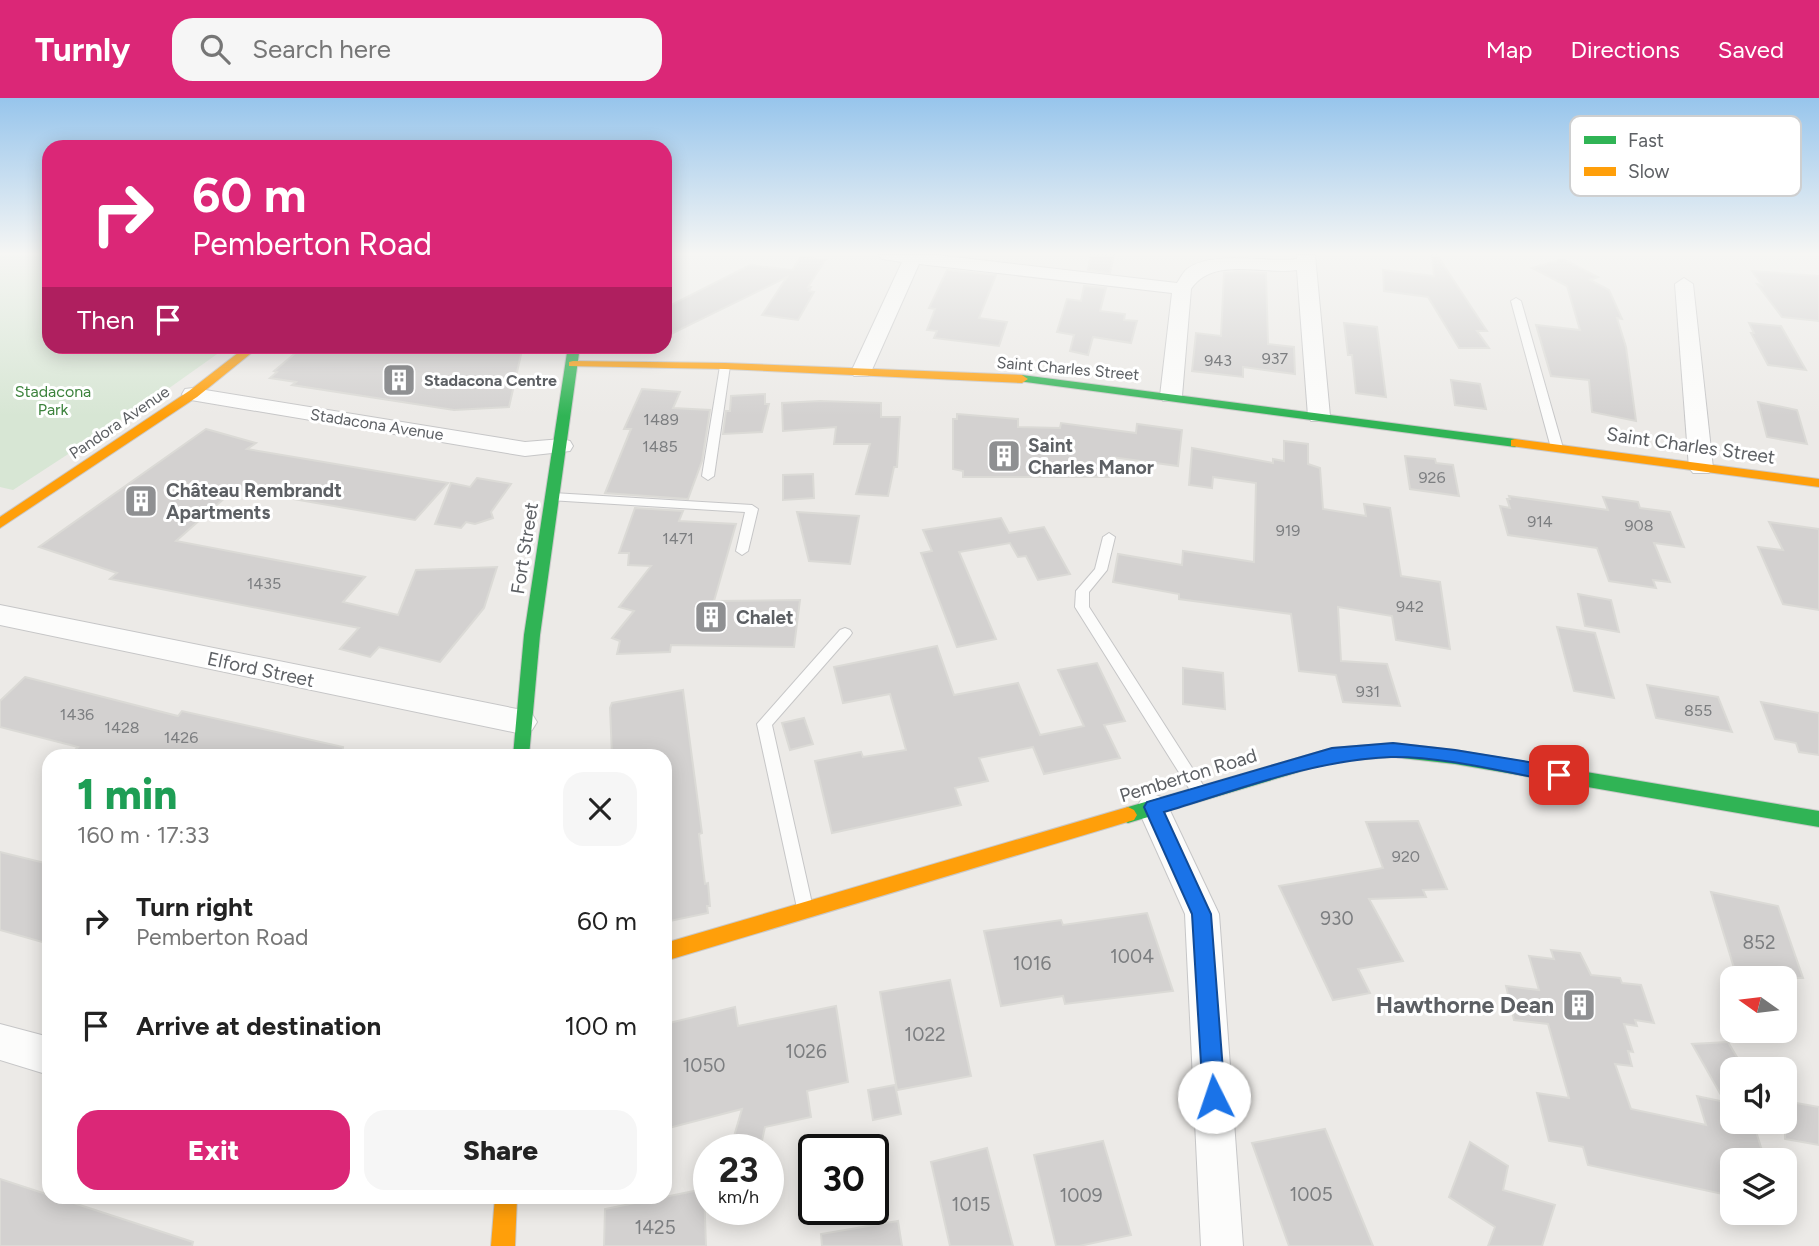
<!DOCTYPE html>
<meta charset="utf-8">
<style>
body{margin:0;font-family:Figtree,sans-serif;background:#f6f6f6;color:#222;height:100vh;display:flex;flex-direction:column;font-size:26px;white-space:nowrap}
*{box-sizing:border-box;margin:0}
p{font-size:23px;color:#767676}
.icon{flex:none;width:38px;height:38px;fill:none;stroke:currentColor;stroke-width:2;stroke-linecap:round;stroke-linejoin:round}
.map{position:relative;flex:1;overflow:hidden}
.side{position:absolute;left:42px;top:651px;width:630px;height:455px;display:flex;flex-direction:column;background:#fff;border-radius:21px;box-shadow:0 4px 18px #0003}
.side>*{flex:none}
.hud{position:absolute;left:42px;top:42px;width:630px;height:214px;border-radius:21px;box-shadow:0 4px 18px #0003;background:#db2777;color:#fff;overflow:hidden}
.needle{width:46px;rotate:284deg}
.tools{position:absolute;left:1720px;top:868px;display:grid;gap:14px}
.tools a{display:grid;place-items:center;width:77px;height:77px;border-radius:14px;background:#fff;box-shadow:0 4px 18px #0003;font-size:35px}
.speed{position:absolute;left:693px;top:1036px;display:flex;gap:14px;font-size:35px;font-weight:700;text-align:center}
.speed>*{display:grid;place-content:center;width:91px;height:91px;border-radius:50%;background:#fff;box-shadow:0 4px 18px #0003;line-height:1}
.speed small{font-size:18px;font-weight:400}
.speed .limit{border:4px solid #111;border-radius:10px;background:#fff;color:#111}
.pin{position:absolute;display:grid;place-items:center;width:60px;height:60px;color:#fff;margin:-30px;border-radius:14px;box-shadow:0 4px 10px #0006}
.me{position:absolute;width:77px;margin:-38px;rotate:356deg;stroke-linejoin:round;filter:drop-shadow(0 0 5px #0008)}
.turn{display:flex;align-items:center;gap:24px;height:147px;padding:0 35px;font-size:32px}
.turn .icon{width:91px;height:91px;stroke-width:2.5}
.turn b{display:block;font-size:49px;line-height:60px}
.then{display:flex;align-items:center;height:66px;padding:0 35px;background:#0003;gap:14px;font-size:26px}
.round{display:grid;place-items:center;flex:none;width:74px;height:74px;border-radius:21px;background:#f6f6f6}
.head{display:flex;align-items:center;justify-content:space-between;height:119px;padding:0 35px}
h1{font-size:42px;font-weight:800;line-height:52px;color:#1e9e55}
.primary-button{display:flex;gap:14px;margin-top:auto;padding:14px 35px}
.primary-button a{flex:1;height:80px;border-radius:21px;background:#db2777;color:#fff;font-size:28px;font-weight:800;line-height:80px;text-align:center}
.primary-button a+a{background:#f6f6f6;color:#222}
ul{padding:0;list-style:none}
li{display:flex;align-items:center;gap:21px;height:105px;padding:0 35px}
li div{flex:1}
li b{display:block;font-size:26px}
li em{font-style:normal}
header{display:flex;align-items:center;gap:42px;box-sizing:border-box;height:98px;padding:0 35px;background:#db2777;color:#fff}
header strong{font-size:33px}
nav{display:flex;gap:38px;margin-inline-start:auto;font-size:24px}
.search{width:490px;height:63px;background:#f6f6f6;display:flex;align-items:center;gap:18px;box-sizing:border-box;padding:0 24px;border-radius:21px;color:#767676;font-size:26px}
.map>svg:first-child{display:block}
.green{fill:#d7e6d4}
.building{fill:#d3d1d0;stroke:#dbdad6;stroke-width:2}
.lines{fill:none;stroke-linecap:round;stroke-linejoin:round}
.lane-casing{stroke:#c6c6c7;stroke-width:2}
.street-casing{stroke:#c6c6c7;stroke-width:2}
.fast-casing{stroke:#c9c8c8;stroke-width:2}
.slow-casing{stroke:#c9c8c8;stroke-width:2}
.lane{fill:#fcfcfb;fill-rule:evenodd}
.street{fill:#fcfcfb;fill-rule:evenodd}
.fast{fill:#30b455;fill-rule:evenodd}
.slow{fill:#ff9f0a;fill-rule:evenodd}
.route{fill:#1a73e8;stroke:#114b97;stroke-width:2}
.labels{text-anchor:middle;stroke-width:6;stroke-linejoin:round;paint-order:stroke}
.number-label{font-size:16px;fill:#7c7e80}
.far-street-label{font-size:16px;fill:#5d6064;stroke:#fff}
.far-poi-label{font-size:16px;font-weight:bold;fill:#5d6064;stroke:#fff;text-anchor:start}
.far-park-label{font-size:16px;fill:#3d833d;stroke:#fff}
.poi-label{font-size:19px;font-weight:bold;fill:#5d6064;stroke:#fff;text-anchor:start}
.street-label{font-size:19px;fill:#5d6064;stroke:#fff}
.near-number-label{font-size:19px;fill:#7c7e80}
.near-poi-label{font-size:23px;font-weight:bold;fill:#5d6064;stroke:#fff;text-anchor:end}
.key{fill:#fff;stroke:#cecfd0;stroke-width:2}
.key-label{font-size:19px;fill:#5d6064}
</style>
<header>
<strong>Turnly</strong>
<div class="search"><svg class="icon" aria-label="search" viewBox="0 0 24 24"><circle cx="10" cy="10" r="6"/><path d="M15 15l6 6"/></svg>Search here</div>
<nav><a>Map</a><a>Directions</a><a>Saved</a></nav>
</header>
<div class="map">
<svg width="1819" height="1148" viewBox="0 0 1819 1148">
<rect width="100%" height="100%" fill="#eceae7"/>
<path class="green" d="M0,157H49V248L227,249L165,293L13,392L0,389Z"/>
<g class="building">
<path d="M1091,157H1114L1110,175L1088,172Z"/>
<path d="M1432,157H1437L1487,233H1477L1489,250H1459L1428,199L1384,193L1383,172L1434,178Z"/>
<path d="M801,159L825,162L808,189H811L809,193L814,194L798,222L762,217L787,179L665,239V210L750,167L792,172Z"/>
<path d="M1563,161L1598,179L1590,182L1609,192L1622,221L1617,220L1626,249L1636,323L1592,314L1589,282L1551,278L1536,227L1580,232L1567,188L1532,170Z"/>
<path d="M947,172L996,177L979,220L1007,224L999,248L934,240L937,233L927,232L935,211L929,210Z"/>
<path d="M1752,173L1819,178V223L1782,219L1757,186L1762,187Z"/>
<path d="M1240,174L1266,175L1268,246L1294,249L1295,276L1243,269V279L1192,273L1196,235L1221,238L1224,175Z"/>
<path d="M1084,188L1106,190L1100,213L1125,216L1124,222L1137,223L1131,245L1093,239L1088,257L1070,253L1074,237L1057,234L1067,201L1081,203Z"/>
<path d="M1344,225L1377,229L1386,299L1356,295L1352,257H1348Z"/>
<path d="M1749,225L1781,228L1806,272L1768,267L1751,235H1754Z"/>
<path d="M311,248H523L509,309L454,312L292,287L296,284L270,280L277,274L274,273L299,252L305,253Z"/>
<path d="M1451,282L1480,286L1486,311L1455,307Z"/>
<path d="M642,291L680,294L673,310L710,312L702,363L688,401L605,395L631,331H624Z"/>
<path d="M765,296V306H769L762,334L723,336L726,313H730L731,298Z"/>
<path d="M820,303L881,305V319H900L897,369H894L888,398L856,396L870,346H834L836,329L783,333L782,305Z"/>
<path d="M1758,304L1797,312L1807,346L1767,339Z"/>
<path d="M957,316L1018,321V329L1060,330L1061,325L1136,335L1137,326L1182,332L1178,368L1112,359L1109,379H963V373L953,371V321H957Z"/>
<path d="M206,331L256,345L247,351L448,385L415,422L235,391L176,443L365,479L343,504L398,517L416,472L497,469L484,510L440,564L379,549L370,559L340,551L359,530L110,481L117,475L39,449Z"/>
<path d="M1284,343L1308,346V366L1320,370L1323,411L1366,418L1364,406L1390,410L1401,478L1440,484L1450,551L1396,542L1392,518L1338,509L1341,563L1387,566L1400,608L1343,604L1336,577L1299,573L1291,516L1179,501V496L1113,484L1118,456L1182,467L1183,453L1254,464L1256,385L1213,379L1212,390L1189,387L1192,350L1273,365V361L1284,363Z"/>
<path d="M1405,358L1435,361L1436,365L1453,367L1459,398L1410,391Z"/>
<path d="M813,376L814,400L783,402V377Z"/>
<path d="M477,380L511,386L491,414L493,420L475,426L466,424L461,430L435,426L451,385L470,389Z"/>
<path d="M1509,398L1608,412L1603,399L1638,404L1640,410L1670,414L1684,449L1654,445L1670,484L1653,482L1656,490L1609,483L1597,450L1508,437L1500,408L1510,410L1507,401H1510Z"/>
<path d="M635,410L683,413L679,423L736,426L714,503L800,502L794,549L671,547L670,554L617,556L620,543L612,540L634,513L619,509L651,468L628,467L629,455H619Z"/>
<path d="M797,414L859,418L850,466L809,463Z"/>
<path d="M1001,420L1009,435L1044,429L1070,476L1038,482L1026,458L1018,459L1010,445L959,454L996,541L957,549L921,455L932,453L923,432Z"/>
<path d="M1769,424L1819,431V512L1783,506L1758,449L1783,452Z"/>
<path d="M1578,496L1611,502L1619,534L1585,528Z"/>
<path d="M1557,529L1595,535L1614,600L1574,593Z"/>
<path d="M937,548L954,597L1018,585L1040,637L1084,628L1058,572L1097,565L1125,623L1104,627L1120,660L1044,676L1033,649L979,660L988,683L955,690L961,707L832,735L815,663L861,654L863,659L906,652L890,596L843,605L834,569Z"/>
<path d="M1183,570L1223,575L1225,611L1183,606Z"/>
<path d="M25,579L178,618L182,613L343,649L342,658H69L78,649L0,629V603Z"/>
<path d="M1647,587L1718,599L1732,634L1656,620Z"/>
<path d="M683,592L702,735L699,736L705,786L708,785L710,808H707L708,815L665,824V658H612L610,610L612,605Z"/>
<path d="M1761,604L1819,615V657L1799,654L1796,645L1775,641Z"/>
<path d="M804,620L813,646L790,652L782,625Z"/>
<path d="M1418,723L1447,791L1423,792L1426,799L1369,801L1403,863L1358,871L1370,895L1333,902L1279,788L1383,770L1366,724Z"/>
<path d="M0,754L49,766V846L0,832Z"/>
<path d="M1711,794L1778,808L1803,880H1737Z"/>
<path d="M1147,815L1173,893L1065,906L1063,898L1001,908L984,833L1061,822L1063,827Z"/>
<path d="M1551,852L1580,855L1591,877L1620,880L1622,885L1641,887L1654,925L1635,922L1637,928L1624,926L1633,954L1628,953L1632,968L1615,966L1631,1011L1706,1027L1697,998L1725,1004L1692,946L1728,944L1744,971H1732V1024H1753L1765,1062H1732V1098L1588,1067L1583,1049L1549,1043L1537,995L1569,1000L1548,926L1514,922L1506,888L1539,892L1529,858L1554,861Z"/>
<path d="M950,882L971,978L897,992L880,894Z"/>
<path d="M836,908L848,984L807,993L811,1019L765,1029L760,1052H730L742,1011L665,1031V926L735,909L738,928Z"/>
<path d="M895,987L901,1016L873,1022L868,992Z"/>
<path d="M1785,1003L1819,1009V1047L1785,1041Z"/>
<path d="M1325,1031L1373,1148H1289L1252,1045Z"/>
<path d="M1103,1043L1131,1137L1079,1148H1056L1034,1057Z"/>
<path d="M1470,1044L1508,1068L1503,1092L1555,1107L1542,1148H1488L1495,1129L1449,1099Z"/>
<path d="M987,1050L1013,1148H950L931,1064Z"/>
<path d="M0,1081L193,1144L192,1148H0Z"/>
<path d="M704,1091L706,1148H604L605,1111Z"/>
<path d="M898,1123L902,1148H822L821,1136Z"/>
</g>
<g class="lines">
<defs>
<g id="lane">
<path d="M1516,200L1521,203L1563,350L1561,352H1553L1551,350L1511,203Z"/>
<path d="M725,265L730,268L714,378L708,382L702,378L720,268Z"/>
<path d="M553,395L752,407L758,411L748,453L742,457L736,453L745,414L549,402L547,399Z"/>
<path d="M1109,435L1115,439L1107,472L1089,494V509L1205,690L1208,695L1205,700L1200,701L1195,700L1075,509L1076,493L1095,471L1103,439Z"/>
<path d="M845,530L850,532L852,535L850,538L772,627L813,810L811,815L805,818L799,815L797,810L757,626L840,532Z"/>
</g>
<g id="street">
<path d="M879,157H937L1177,185C1180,181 1183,174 1187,171C1212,152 1266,165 1297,161V157H1315L1330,318L1327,323H1311L1308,318L1297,172C1263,177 1213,158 1191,191L1182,298L1179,303H1163L1160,298L1172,195L919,166L871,274L868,278H854L851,274L902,164L882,161Z"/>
<path d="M1684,180L1693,186L1713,370L1709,375H1693L1689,370L1675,186Z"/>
<path d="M193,290L525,344L562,341L570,343L573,348L570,353L525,358L185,301L182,296L185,291Z"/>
<path d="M0,507L522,612L532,616L537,624L532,632L522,636L0,527Z"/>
<path d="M1153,696L1164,700L1219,816L1243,1148H1201L1185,816L1137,709L1142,700Z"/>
<path d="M0,926L49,939V977L0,962Z"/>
</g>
<g id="fast">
<path d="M568,248H580L540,537L529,658H513L524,537Z"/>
<path d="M1022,277L1515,341L1521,345L1515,349L1018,283L1016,281Z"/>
<path d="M1393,645L1455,652L1819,713V729L1455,666L1393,659L1332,664L1128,725L1122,722L1119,717L1122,712L1128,709L1332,650Z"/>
</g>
<g id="slow">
<path d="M247,248H260L197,299L0,430V419L189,293Z"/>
<path d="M573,263L725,265L1022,277L1028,281L1022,285L725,271L569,268V264Z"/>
<path d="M1515,341L1819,381V389L1511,348V342Z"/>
<path d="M1128,709L1134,712L1137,717L1134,722L665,863V845Z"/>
<path d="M495,1099H517L515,1148H491Z"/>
</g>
</defs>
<use href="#lane" class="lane-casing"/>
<use href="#street" class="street-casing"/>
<use href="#fast" class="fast-casing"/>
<use href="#slow" class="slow-casing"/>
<use href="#lane" class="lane"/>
<use href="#street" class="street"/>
<use href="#fast" class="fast"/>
<use href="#slow" class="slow"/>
</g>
<linearGradient id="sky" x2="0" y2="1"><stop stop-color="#97c5ec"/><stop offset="0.49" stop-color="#f6f6f4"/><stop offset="1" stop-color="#f6f6f4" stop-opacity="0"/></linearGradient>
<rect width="1819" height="318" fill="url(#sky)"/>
<path class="route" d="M1393,645L1455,652L1559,669L1565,672L1568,677L1565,682L1559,684C1509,675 1441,658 1391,659C1313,662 1238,692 1164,714L1211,816L1225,999L1222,1007L1214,1010L1206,1007L1203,999L1192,816L1144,709L1147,704L1332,650Z"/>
<defs>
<symbol id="building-square" viewBox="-11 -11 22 22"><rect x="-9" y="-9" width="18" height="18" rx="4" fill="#8f9092" stroke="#fff"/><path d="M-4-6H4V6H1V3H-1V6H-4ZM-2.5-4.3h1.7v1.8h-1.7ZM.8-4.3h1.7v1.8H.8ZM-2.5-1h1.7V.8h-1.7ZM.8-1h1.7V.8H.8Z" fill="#fff"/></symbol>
</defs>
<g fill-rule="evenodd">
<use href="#building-square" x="380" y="263" width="38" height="38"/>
<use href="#building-square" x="985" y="339" width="38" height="38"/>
<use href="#building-square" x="122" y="384" width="38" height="38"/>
<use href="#building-square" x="692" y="500" width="38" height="38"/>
<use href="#building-square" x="1560" y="888" width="38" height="38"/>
</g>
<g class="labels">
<g class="number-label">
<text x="1275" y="266">937</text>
<text x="1218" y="268">943</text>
<text x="661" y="327">1489</text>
<text x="660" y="354">1485</text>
<text x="1432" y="385">926</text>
<text x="1540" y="429">914</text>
<text x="1639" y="433">908</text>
<text x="1288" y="438">919</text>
<text x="678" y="446">1471</text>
<text x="264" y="491">1435</text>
<text x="1410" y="514">942</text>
<text x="1368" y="599">931</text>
<text x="1698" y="618">855</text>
<text x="77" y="622">1436</text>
<text x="122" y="635">1428</text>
<text x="181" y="645">1426</text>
<text x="1406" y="764">920</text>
</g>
<g class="far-street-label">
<text transform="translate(1068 270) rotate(5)" y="6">Saint Charles Street</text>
<text transform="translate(119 324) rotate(-34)" y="6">Pandora Avenue</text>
<text transform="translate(377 326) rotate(9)" y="6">Stadacona Avenue</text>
</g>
<g class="far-poi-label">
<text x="424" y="288">Stadacona Centre</text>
</g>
<g class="far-park-label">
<text x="53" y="299">Stadacona<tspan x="53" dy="18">Park</tspan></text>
</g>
<g class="poi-label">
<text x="1028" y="354">Saint<tspan x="1028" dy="22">Charles Manor</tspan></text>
<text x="166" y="399">Château Rembrandt<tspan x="166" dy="22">Apartments</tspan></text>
<text x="736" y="526">Chalet</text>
</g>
<g class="street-label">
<text transform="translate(1691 347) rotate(8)" y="7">Saint Charles Street</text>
<text transform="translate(524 450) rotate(-81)" y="7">Fort Street</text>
<text transform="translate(261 571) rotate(12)" y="7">Elford Street</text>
<text transform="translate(1188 677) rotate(-17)" y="7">Pemberton Road</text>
</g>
<g class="near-number-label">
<text x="1337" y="827">930</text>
<text x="1759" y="851">852</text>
<text x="1132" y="865">1004</text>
<text x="1032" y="872">1016</text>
<text x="925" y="943">1022</text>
<text x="806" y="960">1026</text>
<text x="704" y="974">1050</text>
<text x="1311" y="1103">1005</text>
<text x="1081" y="1104">1009</text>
<text x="971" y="1113">1015</text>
<text x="655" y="1136">1425</text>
</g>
<g class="near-poi-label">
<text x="1554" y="915">Hawthorne Dean</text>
</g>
</g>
<rect x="1570" y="18" width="231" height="80" rx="10" class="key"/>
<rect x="1584" y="38" width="32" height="8" fill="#30b455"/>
<rect x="1584" y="69" width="32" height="9" fill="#ff9f0a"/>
<g class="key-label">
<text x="1628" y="49">Fast</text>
<text x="1628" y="80">Slow</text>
</g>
</svg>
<div class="tools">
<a><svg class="needle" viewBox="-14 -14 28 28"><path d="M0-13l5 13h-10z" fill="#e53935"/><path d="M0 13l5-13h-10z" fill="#767676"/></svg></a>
<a><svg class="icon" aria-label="sound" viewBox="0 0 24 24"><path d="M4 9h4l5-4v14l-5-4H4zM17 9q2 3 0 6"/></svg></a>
<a><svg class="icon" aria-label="layers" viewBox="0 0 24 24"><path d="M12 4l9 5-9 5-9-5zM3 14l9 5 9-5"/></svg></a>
</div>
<div class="speed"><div>23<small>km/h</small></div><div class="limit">30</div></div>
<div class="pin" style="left:1559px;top:677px;background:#d93025"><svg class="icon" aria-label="arrive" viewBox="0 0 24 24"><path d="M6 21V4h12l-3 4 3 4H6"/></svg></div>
<svg class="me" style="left:1214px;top:999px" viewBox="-20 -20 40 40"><circle r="19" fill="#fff"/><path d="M0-13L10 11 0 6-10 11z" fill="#1a73e8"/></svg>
<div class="hud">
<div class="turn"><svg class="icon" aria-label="right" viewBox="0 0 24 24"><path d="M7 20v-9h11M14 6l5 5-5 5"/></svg><div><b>60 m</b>Pemberton Road</div></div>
<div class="then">Then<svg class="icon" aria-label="arrive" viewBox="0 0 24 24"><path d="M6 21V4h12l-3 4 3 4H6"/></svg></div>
</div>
<section class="side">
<div class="head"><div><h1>1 min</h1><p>160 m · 17:33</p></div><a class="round"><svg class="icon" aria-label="close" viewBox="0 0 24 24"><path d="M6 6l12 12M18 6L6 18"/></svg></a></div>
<ul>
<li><svg class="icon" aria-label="right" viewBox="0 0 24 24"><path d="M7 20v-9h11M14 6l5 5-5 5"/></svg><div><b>Turn right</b><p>Pemberton Road</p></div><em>60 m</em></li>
<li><svg class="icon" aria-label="arrive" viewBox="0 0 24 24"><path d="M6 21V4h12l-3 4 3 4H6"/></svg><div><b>Arrive at destination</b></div><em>100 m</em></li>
</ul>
<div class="primary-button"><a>Exit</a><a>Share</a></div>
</section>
</div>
